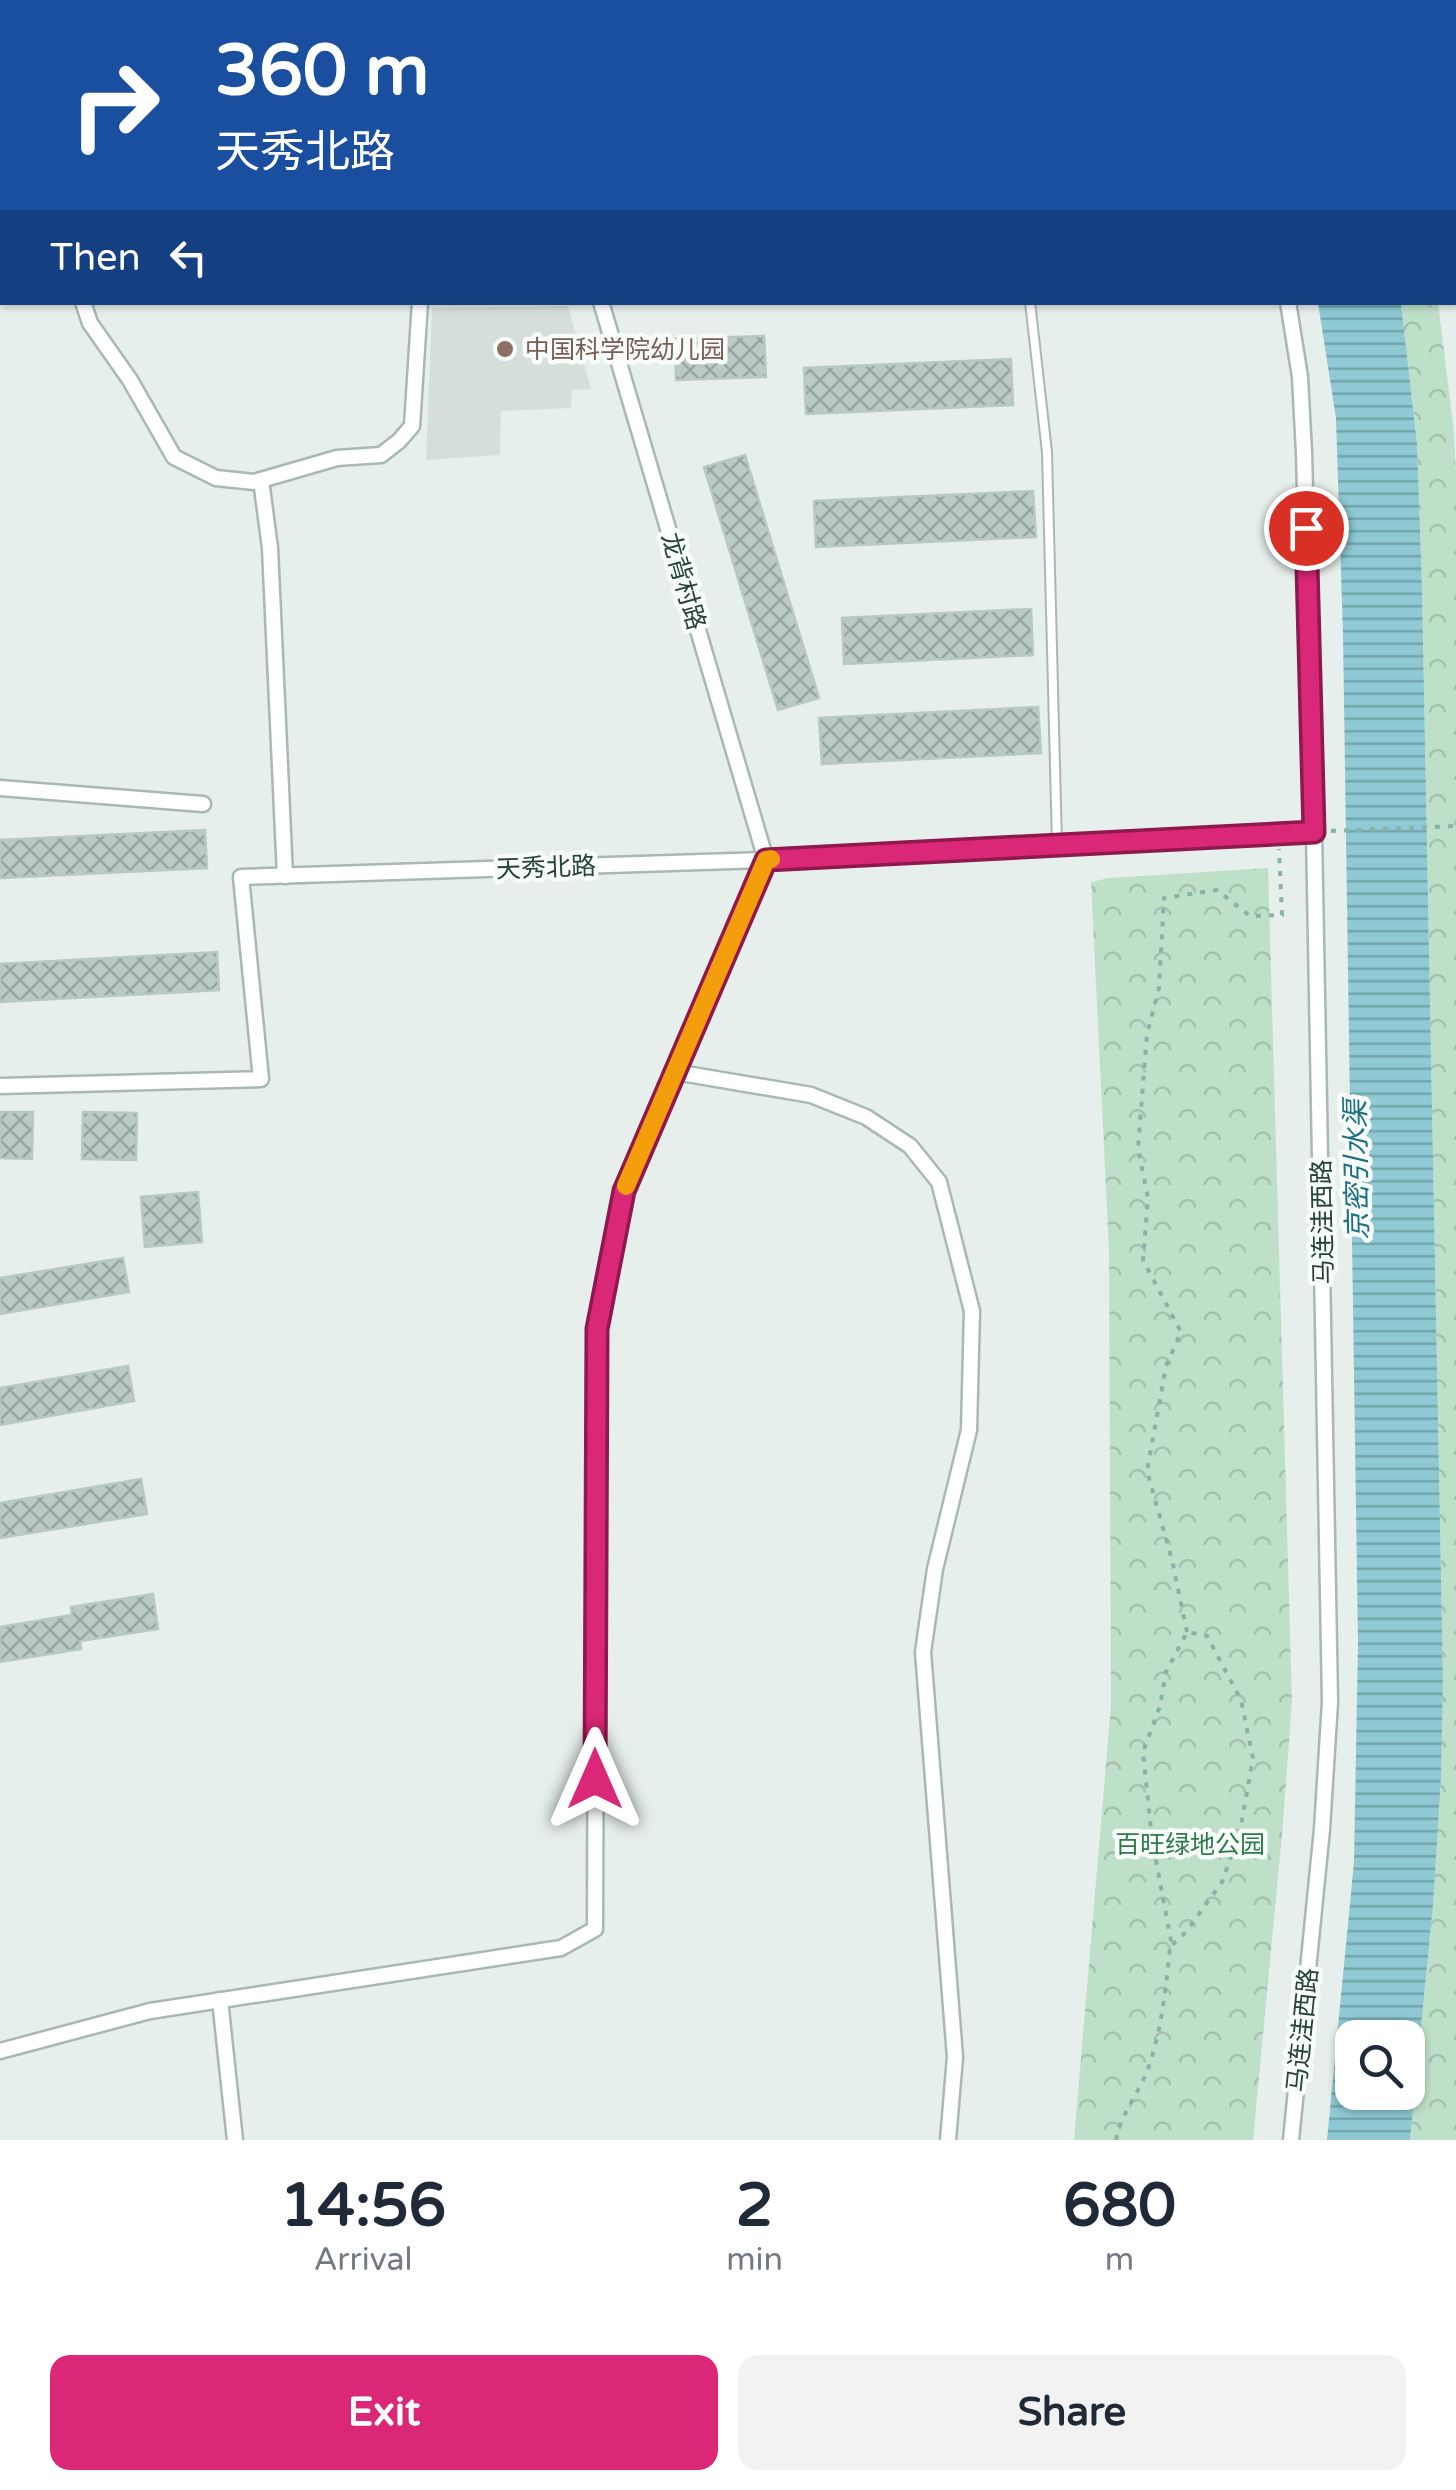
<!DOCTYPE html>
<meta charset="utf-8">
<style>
body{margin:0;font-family:"Varela Round","Noto Sans SC",sans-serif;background:#f2f2f3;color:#1f2937;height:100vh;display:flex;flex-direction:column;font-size:38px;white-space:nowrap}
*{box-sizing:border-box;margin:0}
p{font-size:32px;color:#747a83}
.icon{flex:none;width:55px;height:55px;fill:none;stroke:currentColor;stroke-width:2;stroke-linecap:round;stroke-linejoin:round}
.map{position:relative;height:2140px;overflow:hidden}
.details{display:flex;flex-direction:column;background:#fff;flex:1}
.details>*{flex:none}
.guide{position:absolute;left:0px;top:0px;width:1458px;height:305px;box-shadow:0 2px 8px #0004;background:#1a4fa0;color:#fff;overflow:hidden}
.controls{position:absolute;left:1335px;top:2020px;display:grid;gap:20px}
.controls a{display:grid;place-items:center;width:90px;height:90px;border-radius:20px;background:#fff;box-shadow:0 2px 8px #0004;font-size:50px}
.pin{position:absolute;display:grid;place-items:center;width:85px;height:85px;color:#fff;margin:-42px;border:5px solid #fff;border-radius:50%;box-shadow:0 2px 10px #0007}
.me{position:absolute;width:110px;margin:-55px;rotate:0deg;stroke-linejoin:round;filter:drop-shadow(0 0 8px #0008)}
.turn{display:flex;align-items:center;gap:35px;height:210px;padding:0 50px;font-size:45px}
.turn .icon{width:130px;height:130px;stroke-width:2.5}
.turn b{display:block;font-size:70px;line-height:85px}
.then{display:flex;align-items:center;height:95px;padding:0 50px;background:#0003;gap:20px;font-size:38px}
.eta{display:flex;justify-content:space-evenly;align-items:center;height:170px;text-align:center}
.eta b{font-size:60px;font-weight:700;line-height:70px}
.cta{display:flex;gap:20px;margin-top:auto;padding:20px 50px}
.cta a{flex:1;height:115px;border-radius:20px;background:#db2777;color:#fff;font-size:40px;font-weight:700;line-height:115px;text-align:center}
.cta a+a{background:#f2f2f3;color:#1f2937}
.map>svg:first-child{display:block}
.built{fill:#d4dfda}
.forest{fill:url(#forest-crowns)}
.water{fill:url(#water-rules);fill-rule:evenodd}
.building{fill:url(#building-cross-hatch);stroke:#b8c9c2;stroke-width:2.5}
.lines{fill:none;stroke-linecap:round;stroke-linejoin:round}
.service-casing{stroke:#a8b8b2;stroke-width:12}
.minor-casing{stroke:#a8b8b2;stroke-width:19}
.secondary-casing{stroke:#a4bbb3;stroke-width:25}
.path{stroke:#86b3a5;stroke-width:4;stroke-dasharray:5 8;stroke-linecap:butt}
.service{stroke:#fff;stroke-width:8}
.minor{stroke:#fff;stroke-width:14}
.secondary{stroke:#fff;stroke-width:20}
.route-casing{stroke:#8e194d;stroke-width:25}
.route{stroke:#db2777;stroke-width:18}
.slow{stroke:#f59e0b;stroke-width:18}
.education-dot{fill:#8d6e63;stroke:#f7fbf9;stroke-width:4}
.labels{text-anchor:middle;stroke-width:9;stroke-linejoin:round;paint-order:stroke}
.education-label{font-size:25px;fill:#785e54;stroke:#f7fbf9;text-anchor:start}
.street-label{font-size:25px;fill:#24423a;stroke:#f7fbf9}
.park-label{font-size:25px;fill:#2d7a4b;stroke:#f7fbf9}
.water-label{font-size:28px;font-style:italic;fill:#1c6f80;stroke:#f7fbf9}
</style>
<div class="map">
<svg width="1456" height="2140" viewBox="0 0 1456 2140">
<defs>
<pattern id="forest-crowns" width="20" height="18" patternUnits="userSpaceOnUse" patternTransform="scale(2.5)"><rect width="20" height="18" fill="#bfe0c8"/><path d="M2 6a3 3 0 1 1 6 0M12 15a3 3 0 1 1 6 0" fill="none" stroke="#a4c1ad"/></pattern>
<pattern id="water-rules" width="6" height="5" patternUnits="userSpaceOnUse" patternTransform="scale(2.5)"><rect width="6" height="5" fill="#8ec9d4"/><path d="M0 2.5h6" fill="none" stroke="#74a5ad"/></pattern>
<pattern id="building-cross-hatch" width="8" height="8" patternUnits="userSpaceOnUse" patternTransform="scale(2.5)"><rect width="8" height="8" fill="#bbcac4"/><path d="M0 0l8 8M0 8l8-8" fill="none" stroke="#98a6a0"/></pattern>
</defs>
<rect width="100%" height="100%" fill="#e6efeb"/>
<path class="built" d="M568,306L591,389L572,390L571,408L501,411L500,455L426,460L432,308Z"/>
<g class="forest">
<path d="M1401,303H1438L1454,432L1456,475V2140H1410L1433,1905L1443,1678L1422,586L1417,444Z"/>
<path d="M1268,868L1292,1702L1282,1835L1253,2140H1074L1111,1705L1109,1250L1091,882L1109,878Z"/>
</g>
<path class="water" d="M1318,303H1401L1417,444L1422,586L1443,1678L1441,1776L1433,1905L1410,2140H1327L1354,1862L1358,1643L1343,634L1336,418ZM1352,2038H1408V2092H1352Z"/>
<g class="building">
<path d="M764,336L766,377L676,380L675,339Z"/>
<path d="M1011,359L1013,405L806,414L804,368Z"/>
<path d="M745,455L819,698L778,710L704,467Z"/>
<path d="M1033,491L1036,537L816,547L814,501Z"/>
<path d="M1031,609L1033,655L844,664L842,618Z"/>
<path d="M1038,707L1041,753L822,764L819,718Z"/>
<path d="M205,830L207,868L0,878V840Z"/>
<path d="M217,952L219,990L0,1002V964Z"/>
<path d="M0,1112H33L32,1159L0,1158Z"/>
<path d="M83,1112L137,1113L136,1160L82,1159Z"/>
<path d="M198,1192L202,1242L145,1247L141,1197Z"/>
<path d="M123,1258L129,1292L0,1314V1278Z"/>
<path d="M128,1366L134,1401L0,1425V1388Z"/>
<path d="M141,1479L147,1514L0,1538V1503Z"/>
<path d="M153,1594L158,1629L80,1641L81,1649L0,1662V1627L72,1615L71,1607Z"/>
</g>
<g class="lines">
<defs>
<path id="service" d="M1030,302L1047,452L1057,845"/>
<g id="minor">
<path d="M92,0V2"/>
<path d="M339,0L340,2"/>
<path d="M512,0L513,2"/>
<path d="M1252,0V2"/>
<path d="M83,302L90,323L130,380L174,457L216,478L254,482L337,458L381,455L399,441L412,426L420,302"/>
<path d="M1288,302L1300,377L1304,453L1314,832L1330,1702L1322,1829L1291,2140"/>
<path d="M261,480L270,548L285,876"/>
<path d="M0,788L203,804"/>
<path d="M675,1072L811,1095L866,1117L910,1146L939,1182L972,1311L969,1430L935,1569L923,1652L955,2057L948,2140"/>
<path d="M0,1086L261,1079L241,877L766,860L1314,832"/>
<path d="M220,2000L235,2140"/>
<path d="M0,2051L150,2011L561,1948L595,1929L597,1329L623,1191L766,860L601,302"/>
</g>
<g id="secondary">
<path d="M1419,0L1420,2"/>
<path d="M1455,212L1456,213"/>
<path d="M1455,252L1456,258"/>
</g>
</defs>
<use href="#service" class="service-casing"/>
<use href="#minor" class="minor-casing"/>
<use href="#secondary" class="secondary-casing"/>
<g class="path">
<path d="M1331,831L1456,826"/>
<path d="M1187,1632L1172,1560L1147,1471L1166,1366L1181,1332L1143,1260L1148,1198L1138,1148L1147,1034L1159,988L1164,898L1217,890L1250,916L1282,915L1279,849"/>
<path d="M1116,2140C1121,2113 1140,2092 1149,2066C1162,2027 1166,1988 1170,1947L1171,1941L1152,1839L1143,1752L1160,1706L1166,1672L1187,1632L1207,1636L1241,1700L1253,1758L1240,1831L1222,1882L1186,1932L1170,1947"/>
</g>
<use href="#service" class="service"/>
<use href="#minor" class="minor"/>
<use href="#secondary" class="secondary"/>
</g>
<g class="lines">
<defs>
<path id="route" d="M595,1779L597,1329L624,1191L766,860L1314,832L1306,528"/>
</defs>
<use href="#route" class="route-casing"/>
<use href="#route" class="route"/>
<path class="slow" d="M626,1186L766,860L771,859"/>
</g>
<circle class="education-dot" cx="505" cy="349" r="10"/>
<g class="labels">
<g class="education-label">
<text x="525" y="358">中国科学院幼儿园</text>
</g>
<g class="street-label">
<text transform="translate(684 581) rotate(74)" y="9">龙背村路</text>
<text transform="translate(546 867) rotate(-2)" y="9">天秀北路</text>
<text transform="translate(1322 1222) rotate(-91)" y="9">马连洼西路</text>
<text transform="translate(1302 2030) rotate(-84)" y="9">马连洼西路</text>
</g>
<g class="park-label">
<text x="1190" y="1853">百旺绿地公园</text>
</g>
<g class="water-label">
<text transform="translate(1356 1170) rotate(-91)" y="10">京密引水渠</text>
</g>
</g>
</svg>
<div class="controls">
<a><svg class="icon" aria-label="search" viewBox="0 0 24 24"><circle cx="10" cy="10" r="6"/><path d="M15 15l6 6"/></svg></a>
</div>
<div class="pin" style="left:1306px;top:528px;background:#d93025"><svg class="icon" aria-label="arrive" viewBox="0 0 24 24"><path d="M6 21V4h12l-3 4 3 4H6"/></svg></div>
<svg class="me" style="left:595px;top:1779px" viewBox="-20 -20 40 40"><path d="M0-17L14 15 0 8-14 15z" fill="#db2777" stroke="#fff" stroke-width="4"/></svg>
<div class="guide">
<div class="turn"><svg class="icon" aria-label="right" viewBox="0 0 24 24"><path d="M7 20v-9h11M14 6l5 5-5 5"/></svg><div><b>360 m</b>天秀北路</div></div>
<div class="then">Then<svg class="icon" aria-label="left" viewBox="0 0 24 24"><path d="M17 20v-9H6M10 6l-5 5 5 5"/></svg></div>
</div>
</div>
<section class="details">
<div class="eta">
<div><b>14:56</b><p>Arrival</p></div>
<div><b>2</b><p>min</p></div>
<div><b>680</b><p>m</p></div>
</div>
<div class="cta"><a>Exit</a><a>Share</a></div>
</section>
